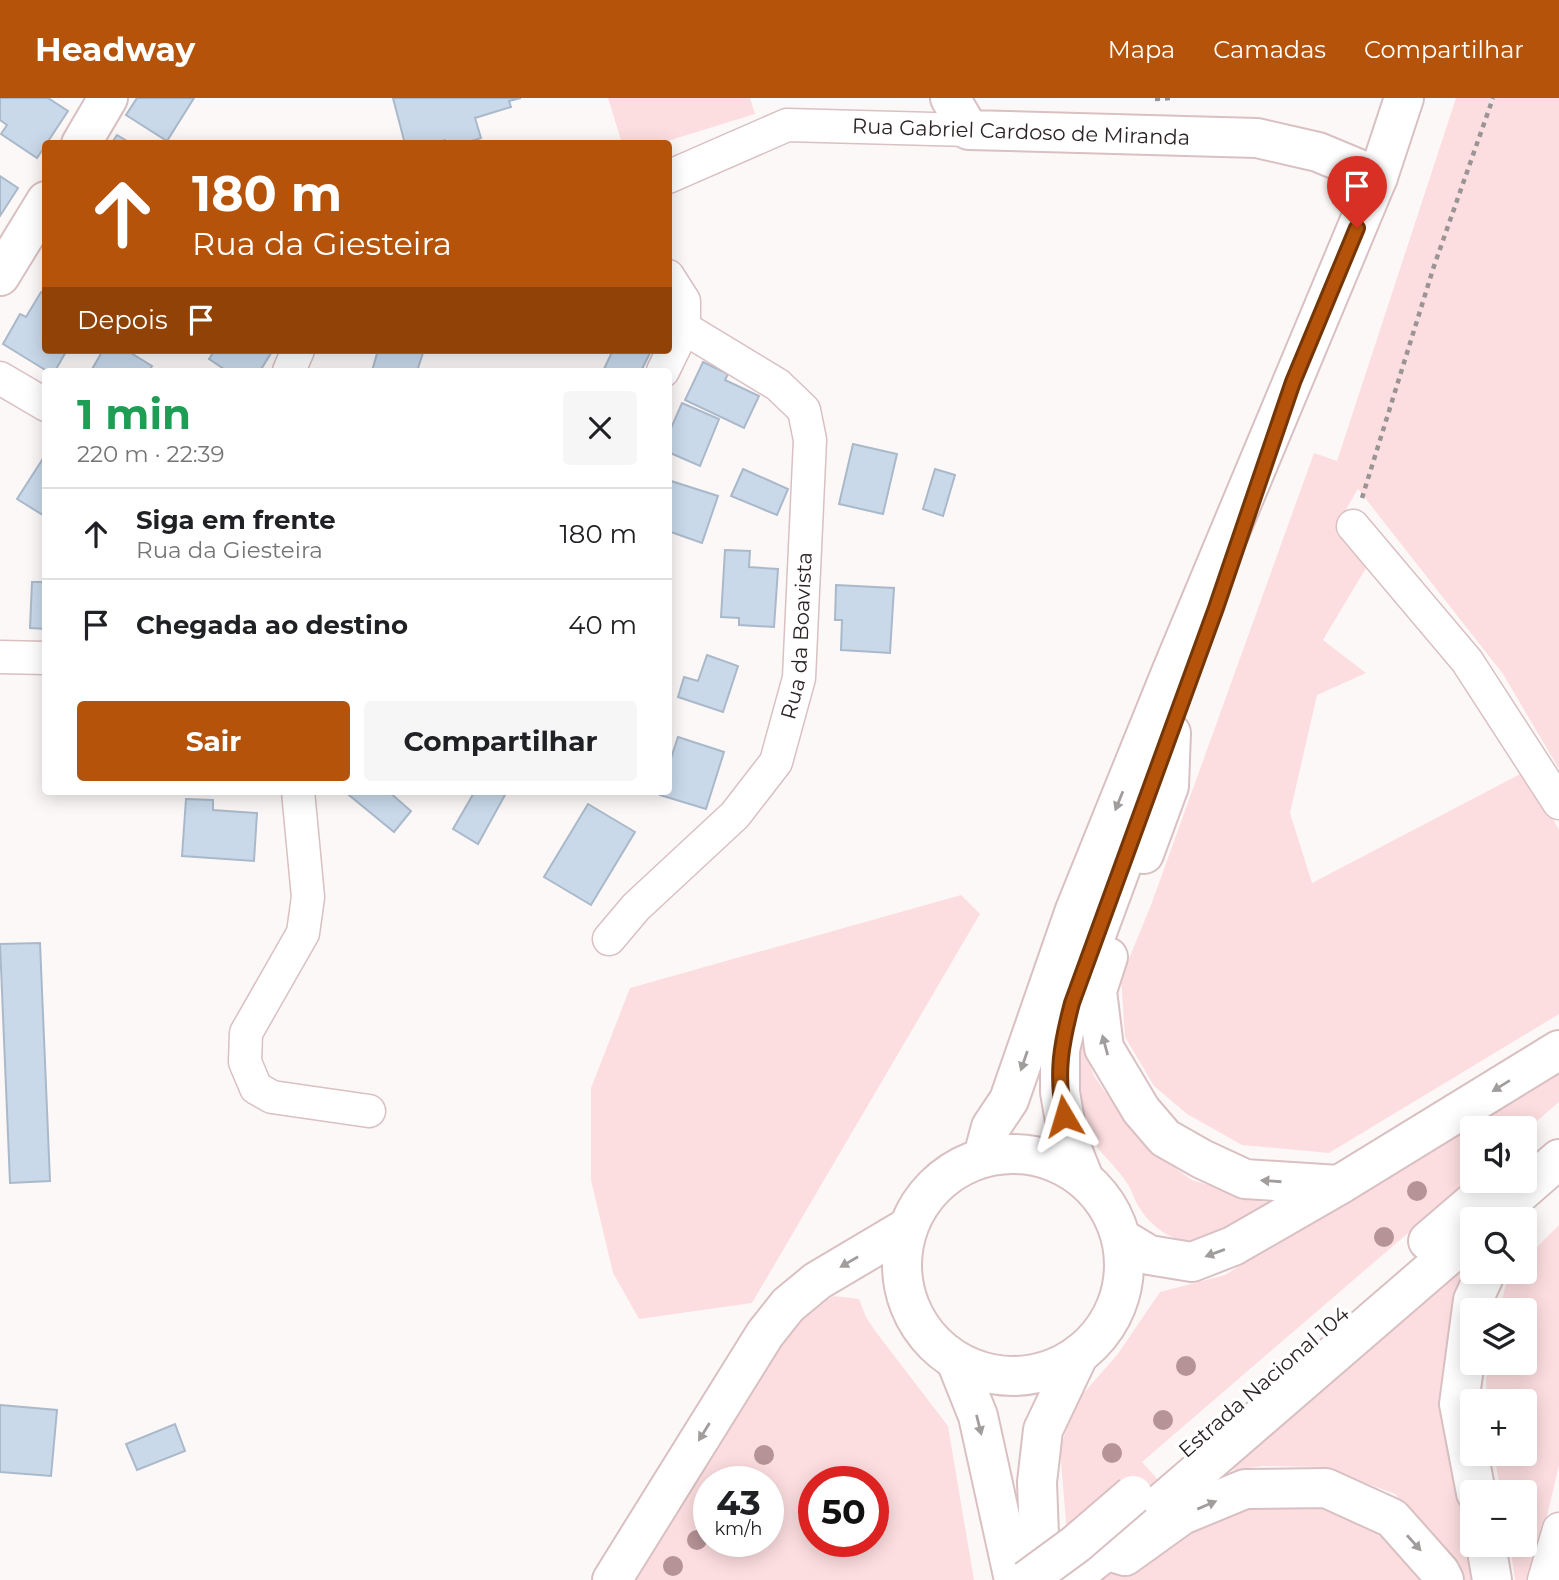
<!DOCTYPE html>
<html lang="pt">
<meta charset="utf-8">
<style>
body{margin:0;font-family:Montserrat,sans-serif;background:#f6f6f6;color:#202124;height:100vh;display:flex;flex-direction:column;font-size:26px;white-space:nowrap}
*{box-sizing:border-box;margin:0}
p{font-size:23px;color:#757577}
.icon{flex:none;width:38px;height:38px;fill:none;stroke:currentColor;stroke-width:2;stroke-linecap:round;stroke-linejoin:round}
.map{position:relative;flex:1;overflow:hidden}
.panel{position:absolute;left:42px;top:270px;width:630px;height:427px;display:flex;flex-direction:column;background:#fff;border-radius:7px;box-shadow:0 4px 18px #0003}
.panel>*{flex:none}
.hud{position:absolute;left:42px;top:42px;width:630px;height:214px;border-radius:7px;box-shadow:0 4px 18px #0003;background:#b45309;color:#fff;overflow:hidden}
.fabs{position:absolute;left:1460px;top:1018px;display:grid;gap:14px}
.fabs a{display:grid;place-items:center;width:77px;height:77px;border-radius:7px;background:#fff;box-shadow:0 4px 18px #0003;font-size:35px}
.speed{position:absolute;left:693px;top:1368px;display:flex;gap:14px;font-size:35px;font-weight:700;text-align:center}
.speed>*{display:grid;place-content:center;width:91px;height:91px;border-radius:50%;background:#fff;box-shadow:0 4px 18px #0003;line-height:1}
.speed small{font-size:18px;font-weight:400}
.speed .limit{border:10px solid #d22;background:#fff;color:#111}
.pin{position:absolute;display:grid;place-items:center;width:60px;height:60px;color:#fff;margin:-72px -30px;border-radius:50% 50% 50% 0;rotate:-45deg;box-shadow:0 0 7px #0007}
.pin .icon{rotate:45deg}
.me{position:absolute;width:77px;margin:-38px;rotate:353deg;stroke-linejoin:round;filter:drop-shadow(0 0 5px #0008)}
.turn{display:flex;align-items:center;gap:24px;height:147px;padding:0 35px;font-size:32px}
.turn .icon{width:91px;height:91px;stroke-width:2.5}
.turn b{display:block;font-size:49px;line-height:60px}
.then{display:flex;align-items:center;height:66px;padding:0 35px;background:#0003;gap:14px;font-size:26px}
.round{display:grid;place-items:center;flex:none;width:74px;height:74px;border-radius:7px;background:#f6f6f6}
.summary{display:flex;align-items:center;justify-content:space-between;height:119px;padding:0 35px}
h1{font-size:42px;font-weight:700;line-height:52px;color:#1e9e55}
.primary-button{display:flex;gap:14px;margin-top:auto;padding:14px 35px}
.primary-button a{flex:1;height:80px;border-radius:7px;background:#b45309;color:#fff;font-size:28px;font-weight:700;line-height:80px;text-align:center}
.primary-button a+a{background:#f6f6f6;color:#202124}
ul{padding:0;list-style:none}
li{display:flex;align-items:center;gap:21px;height:91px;padding:0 35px;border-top:2px solid #e0e0e0}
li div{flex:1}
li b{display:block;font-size:26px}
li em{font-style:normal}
header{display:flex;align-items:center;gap:42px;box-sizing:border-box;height:98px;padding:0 35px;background:#b45309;color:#fff}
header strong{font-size:33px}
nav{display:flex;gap:38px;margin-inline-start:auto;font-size:24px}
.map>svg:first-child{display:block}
.green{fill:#fddee0;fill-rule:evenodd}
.building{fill:#c9d9ea;stroke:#aab9ca;stroke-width:2}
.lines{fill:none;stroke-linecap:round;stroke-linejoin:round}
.street-casing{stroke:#d9c0c2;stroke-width:35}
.secondary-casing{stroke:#d9c0c2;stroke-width:42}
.primary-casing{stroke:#d9c0c2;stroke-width:42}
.path{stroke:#9b9494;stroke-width:4.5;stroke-dasharray:5 5;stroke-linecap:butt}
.street{stroke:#fff;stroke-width:32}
.secondary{stroke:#fff;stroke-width:38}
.primary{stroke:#fff;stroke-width:38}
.primary-bridge-casing{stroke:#d9c0c2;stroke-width:42;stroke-linecap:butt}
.primary-bridge{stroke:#fff;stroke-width:38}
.tree{fill:#b69397}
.oneway{fill:#a19d9d}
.route-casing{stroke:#753606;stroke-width:18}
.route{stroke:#b45309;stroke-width:12}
.labels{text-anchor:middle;stroke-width:7;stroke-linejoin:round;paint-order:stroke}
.street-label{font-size:21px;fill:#2f2526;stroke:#fff}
</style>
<header>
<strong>Headway</strong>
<nav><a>Mapa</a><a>Camadas</a><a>Compartilhar</a></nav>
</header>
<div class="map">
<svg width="1559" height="1482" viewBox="0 0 1559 1482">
<rect width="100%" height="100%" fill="#fdf8f8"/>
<g class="green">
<path d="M608,0H750L755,16L661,45H622Z"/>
<path d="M1456,0H1559V671L1503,576L1358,391L1339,423L1369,465L1323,542L1366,575L1317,597L1290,715L1312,785L1526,673L1559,732V916L1329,1055L1242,1047L1187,1016L1154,988L1125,939L1121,880L1151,807L1314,355L1337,363Z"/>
<path d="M961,797L980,816L752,1205L639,1221L613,1175L591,1082V990L630,890Z"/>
<path d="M1080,940L1094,978L1118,1012L1156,1056L1192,1082L1268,1105C1246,1117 1216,1138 1191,1142C1170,1144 1149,1126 1139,1109C1134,1102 1132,1092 1127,1085C1114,1065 1091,1048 1083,1025C1073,997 1077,970 1080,940Z"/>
<path d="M1559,962V1004L1524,1034V1031H1472V1080L1142,1364L1198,1426L1261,1404L1332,1408L1380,1435L1423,1482H1081L1066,1424L1060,1352L1074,1306L1117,1257L1160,1194L1225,1177L1453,1034Z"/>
<path d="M1559,1127V1367L1532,1482H1515L1510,1447H1524V1395H1501L1494,1356H1524V1304H1487L1486,1281L1489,1265H1524V1213H1499L1508,1179L1513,1174H1524V1162Z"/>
<path d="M1462,1171L1449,1276L1476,1482H1462L1455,1461L1395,1396L1323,1369L1263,1368L1221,1374Z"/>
<path d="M834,1198L859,1201L866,1219L876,1234L948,1328L974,1482H624L768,1248L801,1217ZM709,1384H768V1444H709ZM814,1384H873V1444H814Z"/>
</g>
<g class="building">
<path d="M0,0H48L68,13L37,60L1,36L7,27L0,22Z"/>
<path d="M137,0H194L167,43L126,17Z"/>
<path d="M393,0H521L509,3L511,9L475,20L481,40L462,46H446L445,42L431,46H405Z"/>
<path d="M117,37L132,46H111Z"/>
<path d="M0,78L18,90L0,118Z"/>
<path d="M41,194L46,197V252H67L55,273H47L3,246L20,216L26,219Z"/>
<path d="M103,252H126L152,268L149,273H91Z"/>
<path d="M215,252H273L260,273H227L209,261Z"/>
<path d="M378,252H424L417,273H372Z"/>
<path d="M613,252H649L651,253L641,273H603Z"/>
<path d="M703,264L728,276L725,282L759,298L744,330L685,302Z"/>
<path d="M682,305L719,321L700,368L668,354V337Z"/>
<path d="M853,346L897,356L883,416L839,406Z"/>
<path d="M46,356V419L17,401Z"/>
<path d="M743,371L788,391L777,417L731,398Z"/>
<path d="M935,371L955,377L943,418L923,411Z"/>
<path d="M668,382L718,398L702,445L668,433Z"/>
<path d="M725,452L750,453L749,469L778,471L774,529L739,527V520L721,519Z"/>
<path d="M32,484H46V531L30,530Z"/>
<path d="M836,487L894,490L890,555L841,552L842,522H835Z"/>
<path d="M707,557L738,568L723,614L678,599L684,579L698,583Z"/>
<path d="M678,639L724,654L706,711L660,697L661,693H668V669Z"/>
<path d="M344,693H388L411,713L394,734Z"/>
<path d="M475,693H498L505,697L478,746L453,731Z"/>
<path d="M186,701L213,702V712L257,715L254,763L182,758Z"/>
<path d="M588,706L635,734L591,807L544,779Z"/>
<path d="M40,845L50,1083L10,1085L0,846Z"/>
<path d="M0,1307L57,1312L51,1378L0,1374Z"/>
<path d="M175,1326L185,1353L137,1372L126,1346Z"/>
</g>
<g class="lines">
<defs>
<g id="street">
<path d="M668,79L787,27L969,32"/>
<path d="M289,273L298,252"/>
<path d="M663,273L684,230V203L668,178"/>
<path d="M0,280L46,307"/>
<path d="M1353,428L1467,563L1559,705"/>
<path d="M0,559L46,560"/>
<path d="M298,693L308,799L303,835L246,935L245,964L256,990L272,999L369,1013"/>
<path id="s1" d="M609,841L636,809L735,717L776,664L799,580L810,342L804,312L778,287L684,230"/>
<path d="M1544,1482L1559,1431"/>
</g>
<g id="secondary">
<path d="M950,0L969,32L1257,40L1318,54L1378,79"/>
<path d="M81,46L108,0"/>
<path d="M0,178L46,103"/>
<path d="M1144,756L1169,688L1171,635"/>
<path d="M1108,859L1097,893L1104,950L1141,1012L1165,1040L1202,1061L1245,1081L1339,1087"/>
<circle cx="1013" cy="1167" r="111"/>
<path d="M983,1059L991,1029L1009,1002L1075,812L1172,572L1378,79L1404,0"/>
<path d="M1084,1081L1068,1041L1060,994V952L1071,905L1139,721"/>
<path d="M1121,1140L1149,1157L1192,1164L1233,1148L1339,1087L1559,952"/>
<path d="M956,1263L978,1318L1014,1482"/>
<path d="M1108,1453L1125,1458L1182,1417L1245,1391L1326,1390L1392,1420L1440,1474L1444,1482"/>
<path d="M1050,1482L1039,1438L1037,1384L1043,1332L1079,1256"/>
</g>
<g id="primary">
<path d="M1489,1122L1559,1061"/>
<path d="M1428,1143L1498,1083"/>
<path d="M1476,1395L1459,1306L1473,1202L1486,1174"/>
<path d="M1486,1447L1492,1482"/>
<path d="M612,1482L765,1236L788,1207L817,1183L908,1129"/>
<path d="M1069,1482L1106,1453L1472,1137"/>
</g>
</defs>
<use href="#street" class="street-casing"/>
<use href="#secondary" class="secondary-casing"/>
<use href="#primary" class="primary-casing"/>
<g class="path">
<path d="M1155,1L1172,0"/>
<path d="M1362,400L1434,168L1493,0"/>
</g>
<use href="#street" class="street"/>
<use href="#secondary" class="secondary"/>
<use href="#primary" class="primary"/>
<defs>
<path id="primary-bridge" d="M1027,1482L1076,1446L1133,1397"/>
</defs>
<use href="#primary-bridge" class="primary-bridge-casing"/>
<use href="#primary-bridge" class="primary-bridge"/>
</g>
<g class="tree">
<circle cx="1417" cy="1093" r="10"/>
<circle cx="1384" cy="1139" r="10"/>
<circle cx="1186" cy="1268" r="10"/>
<circle cx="1163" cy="1322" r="10"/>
<circle cx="1112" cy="1355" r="10"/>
<circle cx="764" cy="1357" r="10"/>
<circle cx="697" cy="1442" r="10"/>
<circle cx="673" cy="1468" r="10"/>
</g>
<defs><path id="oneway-solid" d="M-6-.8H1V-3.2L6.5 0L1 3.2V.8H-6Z" transform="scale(1.75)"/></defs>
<g class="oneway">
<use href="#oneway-solid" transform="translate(1119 703) rotate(112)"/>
<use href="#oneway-solid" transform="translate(1105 947) rotate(-105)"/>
<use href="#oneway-solid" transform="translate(1024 963) rotate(109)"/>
<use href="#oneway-solid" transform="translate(1501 988) rotate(148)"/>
<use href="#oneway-solid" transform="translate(1271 1083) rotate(-176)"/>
<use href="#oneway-solid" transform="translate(1215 1155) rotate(160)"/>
<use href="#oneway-solid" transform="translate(849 1164) rotate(150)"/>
<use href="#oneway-solid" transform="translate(979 1327) rotate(76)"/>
<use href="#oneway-solid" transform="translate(704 1334) rotate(122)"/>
<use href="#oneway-solid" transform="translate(1207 1407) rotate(-23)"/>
<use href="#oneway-solid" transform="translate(1414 1445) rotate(48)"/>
</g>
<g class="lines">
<defs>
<path id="route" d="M1064,1018C1056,975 1061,947 1072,905L1216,510L1293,284L1357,130"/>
</defs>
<use href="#route" class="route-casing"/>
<use href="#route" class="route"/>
</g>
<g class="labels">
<g class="street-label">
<text transform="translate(1021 34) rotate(2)" y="7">Rua Gabriel Cardoso de Miranda</text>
<text dy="7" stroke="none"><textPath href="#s1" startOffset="373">Rua da Boavista</textPath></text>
<text transform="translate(1264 1284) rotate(-41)" y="7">Estrada Nacional 104</text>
</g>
</g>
</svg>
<div class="fabs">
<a><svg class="icon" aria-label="sound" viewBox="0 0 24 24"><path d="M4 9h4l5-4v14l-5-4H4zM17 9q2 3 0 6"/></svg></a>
<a><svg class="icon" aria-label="search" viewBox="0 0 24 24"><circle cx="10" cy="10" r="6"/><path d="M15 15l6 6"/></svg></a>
<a><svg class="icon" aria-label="layers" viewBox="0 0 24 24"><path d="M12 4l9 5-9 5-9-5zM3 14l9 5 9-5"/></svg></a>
<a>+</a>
<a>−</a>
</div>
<div class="speed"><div>43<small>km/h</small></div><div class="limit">50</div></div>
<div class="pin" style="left:1357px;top:130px;background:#d93025"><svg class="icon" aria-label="arrive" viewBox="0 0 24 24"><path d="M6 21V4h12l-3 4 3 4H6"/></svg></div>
<svg class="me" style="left:1064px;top:1018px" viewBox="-20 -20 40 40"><path d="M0-17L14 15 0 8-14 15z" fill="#b45309" stroke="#fff" stroke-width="4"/></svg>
<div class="hud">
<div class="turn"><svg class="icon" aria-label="ahead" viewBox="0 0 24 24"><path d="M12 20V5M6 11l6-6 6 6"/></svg><div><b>180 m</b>Rua da Giesteira</div></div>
<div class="then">Depois<svg class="icon" aria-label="arrive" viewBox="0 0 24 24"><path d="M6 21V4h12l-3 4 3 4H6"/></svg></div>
</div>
<section class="panel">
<div class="summary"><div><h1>1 min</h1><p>220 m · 22:39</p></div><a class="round"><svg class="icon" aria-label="close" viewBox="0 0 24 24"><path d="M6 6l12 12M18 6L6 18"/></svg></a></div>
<ul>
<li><svg class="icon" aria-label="ahead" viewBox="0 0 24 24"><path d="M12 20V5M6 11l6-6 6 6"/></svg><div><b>Siga em frente</b><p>Rua da Giesteira</p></div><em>180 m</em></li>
<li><svg class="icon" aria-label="arrive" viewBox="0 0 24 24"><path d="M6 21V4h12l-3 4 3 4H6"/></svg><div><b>Chegada ao destino</b></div><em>40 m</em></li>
</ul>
<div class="primary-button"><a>Sair</a><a>Compartilhar</a></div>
</section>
</div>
